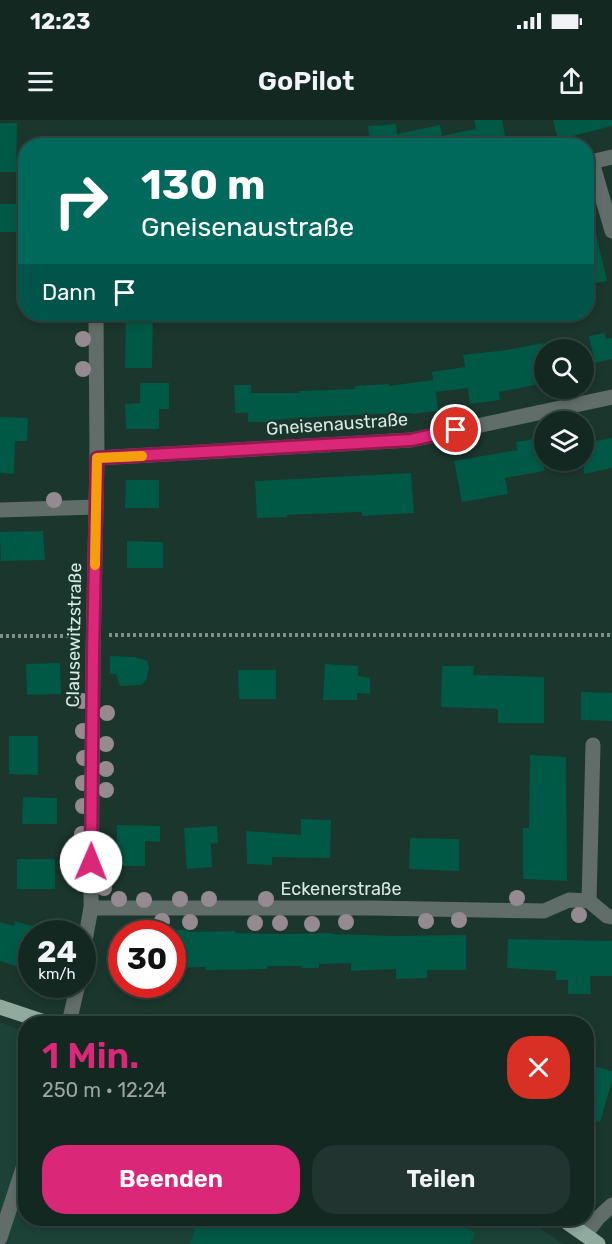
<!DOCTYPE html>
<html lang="de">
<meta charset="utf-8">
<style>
body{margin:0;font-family:Rubik,sans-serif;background:#21342f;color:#f1f3f6;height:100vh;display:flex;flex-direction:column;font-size:22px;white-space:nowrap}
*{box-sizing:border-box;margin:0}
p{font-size:20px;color:#9da6a5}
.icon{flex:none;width:33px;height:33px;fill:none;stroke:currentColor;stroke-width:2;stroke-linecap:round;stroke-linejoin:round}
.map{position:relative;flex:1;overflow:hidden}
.side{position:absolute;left:18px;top:896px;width:576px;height:210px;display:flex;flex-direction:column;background:#142822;border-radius:24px;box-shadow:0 3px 9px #0003,0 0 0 2px #334440}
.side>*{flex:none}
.guide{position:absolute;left:18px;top:18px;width:576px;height:183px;border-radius:24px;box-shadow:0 3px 9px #0003,0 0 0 2px #334440;background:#00695c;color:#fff;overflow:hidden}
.controls{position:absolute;left:534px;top:219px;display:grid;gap:12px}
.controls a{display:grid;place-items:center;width:60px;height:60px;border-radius:50%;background:#142822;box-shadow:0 3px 9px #0003,0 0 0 2px #334440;font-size:30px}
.speed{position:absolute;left:18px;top:800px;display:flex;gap:12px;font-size:30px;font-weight:700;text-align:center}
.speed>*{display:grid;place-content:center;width:78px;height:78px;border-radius:50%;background:#142822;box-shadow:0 3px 9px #0003,0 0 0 2px #334440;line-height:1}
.speed small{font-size:15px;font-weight:400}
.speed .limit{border:9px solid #d22;background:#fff;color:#111}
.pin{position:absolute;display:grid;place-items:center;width:51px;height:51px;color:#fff;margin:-26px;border:3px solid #fff;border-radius:50%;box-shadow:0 2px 6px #0007}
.me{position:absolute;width:66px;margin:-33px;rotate:1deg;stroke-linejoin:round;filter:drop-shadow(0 0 4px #0008)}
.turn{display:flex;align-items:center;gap:21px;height:126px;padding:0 24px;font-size:27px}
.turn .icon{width:78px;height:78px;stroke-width:2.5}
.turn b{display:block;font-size:42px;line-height:51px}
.then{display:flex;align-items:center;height:57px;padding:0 24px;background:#0003;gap:12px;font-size:22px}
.round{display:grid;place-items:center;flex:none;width:63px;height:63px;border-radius:24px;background:#21342f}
.head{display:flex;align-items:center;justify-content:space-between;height:102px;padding:0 24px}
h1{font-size:36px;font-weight:600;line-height:45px;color:#db2777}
.cta{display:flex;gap:12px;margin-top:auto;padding:12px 24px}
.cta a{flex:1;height:69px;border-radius:24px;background:#db2777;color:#fff;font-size:24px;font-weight:600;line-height:69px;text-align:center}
.cta a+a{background:#21342f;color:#f1f3f6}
.status{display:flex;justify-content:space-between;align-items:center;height:42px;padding:0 30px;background:#142822;direction:ltr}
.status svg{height:16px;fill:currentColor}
header{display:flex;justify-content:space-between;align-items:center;height:78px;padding:0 24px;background:#142822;font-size:27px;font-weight:600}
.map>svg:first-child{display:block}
.built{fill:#1c4136}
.building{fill:#005945}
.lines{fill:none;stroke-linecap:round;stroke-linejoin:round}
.path{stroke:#7b9189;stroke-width:4;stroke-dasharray:3 3;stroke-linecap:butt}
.minor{stroke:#606d68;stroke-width:15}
.major{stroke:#90aaa0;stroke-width:15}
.tree{fill:#958a8f}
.route-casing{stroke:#8e194d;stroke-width:15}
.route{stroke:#db2777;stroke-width:10}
.slow{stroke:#f59e0b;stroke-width:10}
.labels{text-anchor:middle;stroke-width:4.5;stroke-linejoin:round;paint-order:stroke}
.street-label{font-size:18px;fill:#d8e8e2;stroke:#1a362d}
</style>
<div class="status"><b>12:23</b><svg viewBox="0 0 49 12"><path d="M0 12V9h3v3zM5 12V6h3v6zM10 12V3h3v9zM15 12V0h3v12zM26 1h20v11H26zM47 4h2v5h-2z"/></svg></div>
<header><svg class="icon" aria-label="menu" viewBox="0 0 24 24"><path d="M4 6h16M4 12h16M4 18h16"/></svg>GoPilot<svg class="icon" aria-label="share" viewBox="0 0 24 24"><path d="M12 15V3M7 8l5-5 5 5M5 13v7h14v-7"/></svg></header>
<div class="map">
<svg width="612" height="1124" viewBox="0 0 612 1124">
<rect width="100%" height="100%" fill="#1a362d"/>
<path class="built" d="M0,902L25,912L26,1098H526L563,1124H0Z"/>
<g class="building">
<path d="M474,0H502L507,26H370L368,6L396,4L397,14L440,5L442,16L476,9Z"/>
<path d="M553,0H612V6L558,20Z"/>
<path d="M0,3H17L16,52H0Z"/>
<rect x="0" y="84" width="26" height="28"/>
<path d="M593,101L607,161L586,165V102Z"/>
<path d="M126,194H153L152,248H125Z"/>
<path d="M605,213L606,219L612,218V239L595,243L589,216Z"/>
<path d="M543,223L544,233V263L499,272L500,280L470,284L468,268L436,272L438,291L412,294L411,293L331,296L273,300V302H248V293H235L234,265H251V273H299V271L355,269V266L389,264V266L433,260L432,252L465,247L463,235L507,230Z"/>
<path d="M140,263H169V289H159V309H126L125,284L140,283Z"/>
<path d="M0,297L28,298L27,321H15L14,354L0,353Z"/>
<path d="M544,317V351L505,358L508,374L462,382L454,341L517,330L516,322Z"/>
<path d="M612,318V348L584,354V323Z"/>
<path d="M411,353L414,393L362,396L361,392L286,395L287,397L257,398L255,361Z"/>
<path d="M126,360H159V388H125Z"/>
<path d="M43,411L45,440L1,441L0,412Z"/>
<path d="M127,421L163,422V448H127Z"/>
<path d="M110,536L135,537L147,541L149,548L146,560L141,565L120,566L116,554H110Z"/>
<path d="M60,543L61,574L27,575L26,544Z"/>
<path d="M325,544L358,546V556L370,558V574L357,573V580H323Z"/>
<path d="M442,546H474L473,555L544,557V603H498V589L441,587Z"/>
<path d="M238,550H276V579H239Z"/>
<path d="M581,572L612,573V601L581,600Z"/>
<path d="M9,616H38V655L9,654Z"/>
<path d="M530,635L566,637L567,761L523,759V708H529Z"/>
<path d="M23,677L57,678V704H22Z"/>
<path d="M301,699L331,700L330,738L272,737V745L247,744L246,711L301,715Z"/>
<path d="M117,705L160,706V722L145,721V746H117Z"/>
<path d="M217,706L218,723L211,724L212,747L187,749L184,708Z"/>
<path d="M410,718L459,719V751L409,749Z"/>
<rect x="17" y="739" width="38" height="30"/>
<path d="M15,801L32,806V839L23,836L19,847L0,841V802L14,806Z"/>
<path d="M172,810H188V812L235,811V813L283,814L331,813V814L395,816L466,815V850H427V858L396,859V849L351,851V843L319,844V848H302V846H267V849L205,850V847L172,848Z"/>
<path d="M508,819L612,821V856H590L591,874H568V860H556V851L507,848Z"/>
<path d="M586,944L612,951V961L600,1002L586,998L593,972L586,970Z"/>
<path d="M199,1098H437L475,1112L471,1124H190Z"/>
</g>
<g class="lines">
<g class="path">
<path d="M109,515H612"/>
<path d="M0,516H77"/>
</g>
<g class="minor">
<path d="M592,42L612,111"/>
<path d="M586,43L612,37"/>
<path d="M97,338L411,320L612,277"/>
<path d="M0,390L96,387"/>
<path d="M589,781L593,625"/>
<path d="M91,788H371L544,791L569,780L589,781L607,796L612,797"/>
<path d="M82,837L91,788L93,535L97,338L96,194"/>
<path d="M69,903L78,864"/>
<path d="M585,1115L598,1098L612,1085"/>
<path d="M0,1118L26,1039"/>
</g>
<g class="major">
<path d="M0,887L48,903"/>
<path d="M561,1098L598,1124"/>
</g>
</g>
<g class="tree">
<circle cx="83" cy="219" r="8"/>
<circle cx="83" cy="249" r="8"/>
<circle cx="54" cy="380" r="8"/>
<circle cx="82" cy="581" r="8"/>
<circle cx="107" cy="593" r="8"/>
<circle cx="83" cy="611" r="8"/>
<circle cx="106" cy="624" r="8"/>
<circle cx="84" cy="638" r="8"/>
<circle cx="106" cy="649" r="8"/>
<circle cx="83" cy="663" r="8"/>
<circle cx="106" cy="670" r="8"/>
<circle cx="83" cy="686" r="8"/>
<circle cx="82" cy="714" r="8"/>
<circle cx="82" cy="764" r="8"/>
<circle cx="104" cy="768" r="8"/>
<circle cx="517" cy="778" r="8"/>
<circle cx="119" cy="779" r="8"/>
<circle cx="180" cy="779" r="8"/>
<circle cx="209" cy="779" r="8"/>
<circle cx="266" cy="779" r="8"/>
<circle cx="144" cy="780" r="8"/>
<circle cx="579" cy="795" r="8"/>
<circle cx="459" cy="800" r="8"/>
<circle cx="162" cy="801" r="8"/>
<circle cx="426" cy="801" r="8"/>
<circle cx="190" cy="802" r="8"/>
<circle cx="346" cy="802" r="8"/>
<circle cx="255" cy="803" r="8"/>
<circle cx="280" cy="803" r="8"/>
<circle cx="312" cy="804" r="8"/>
</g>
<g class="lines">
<defs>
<path id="route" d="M91,742L93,535L97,338L411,320L456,310"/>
</defs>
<use href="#route" class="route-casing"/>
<use href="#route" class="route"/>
<path class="slow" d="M95,445L97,338L142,336"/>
</g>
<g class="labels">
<g class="street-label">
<text transform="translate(337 304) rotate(-4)" y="6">Gneisenaustraße</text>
<text transform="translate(74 515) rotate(-89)" y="6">Clausewitzstraße</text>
<text x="341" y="775">Eckenerstraße</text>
</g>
</g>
</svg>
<div class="controls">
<a><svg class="icon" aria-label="search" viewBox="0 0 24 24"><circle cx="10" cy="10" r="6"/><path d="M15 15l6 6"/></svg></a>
<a><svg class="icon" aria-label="layers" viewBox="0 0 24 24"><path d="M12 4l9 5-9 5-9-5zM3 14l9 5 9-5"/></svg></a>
</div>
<div class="speed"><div>24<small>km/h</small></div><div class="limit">30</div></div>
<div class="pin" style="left:456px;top:310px;background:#d93025"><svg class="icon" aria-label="arrive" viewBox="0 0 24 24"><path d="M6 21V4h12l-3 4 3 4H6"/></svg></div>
<svg class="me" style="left:91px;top:742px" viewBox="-20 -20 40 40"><circle r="19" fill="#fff"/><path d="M0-13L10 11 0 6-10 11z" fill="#db2777"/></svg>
<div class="guide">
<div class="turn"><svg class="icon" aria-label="right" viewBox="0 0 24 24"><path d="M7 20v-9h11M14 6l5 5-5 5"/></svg><div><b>130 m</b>Gneisenaustraße</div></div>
<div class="then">Dann<svg class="icon" aria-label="arrive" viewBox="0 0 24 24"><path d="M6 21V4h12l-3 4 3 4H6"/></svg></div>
</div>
<section class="side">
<div class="head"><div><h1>1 Min.</h1><p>250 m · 12:24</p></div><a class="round" style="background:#d93025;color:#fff"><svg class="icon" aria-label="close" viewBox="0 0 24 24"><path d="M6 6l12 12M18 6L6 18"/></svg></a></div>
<div class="cta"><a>Beenden</a><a>Teilen</a></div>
</section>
</div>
